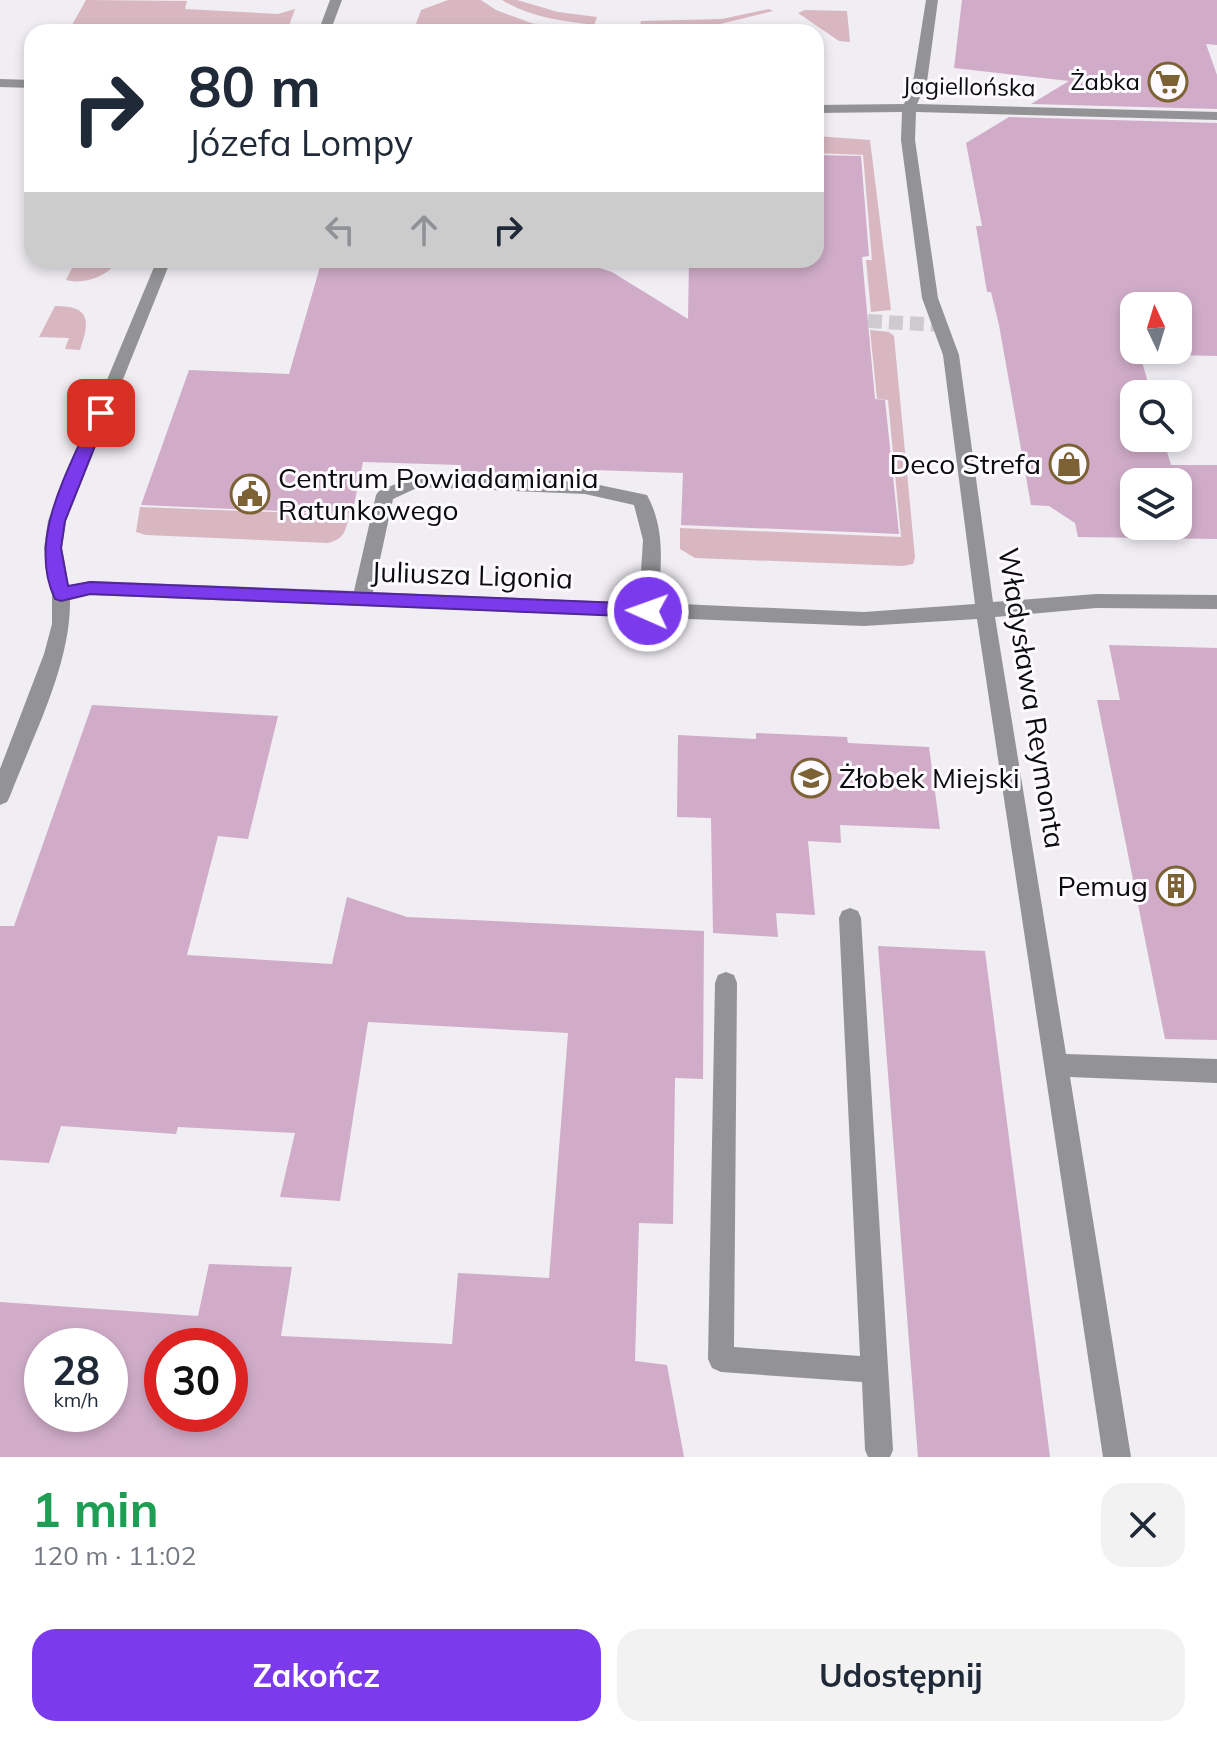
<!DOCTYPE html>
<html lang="pl">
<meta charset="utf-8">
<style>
body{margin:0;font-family:Mulish,sans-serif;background:#f2f2f3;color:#1f2937;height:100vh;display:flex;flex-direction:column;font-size:30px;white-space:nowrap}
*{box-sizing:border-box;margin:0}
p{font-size:26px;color:#747a83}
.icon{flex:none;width:44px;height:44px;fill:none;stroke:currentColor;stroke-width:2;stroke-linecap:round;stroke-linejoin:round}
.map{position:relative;height:1457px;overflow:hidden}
.details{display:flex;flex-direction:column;background:#fff;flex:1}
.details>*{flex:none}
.banner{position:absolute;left:24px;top:24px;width:800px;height:244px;border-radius:24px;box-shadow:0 4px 12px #0003;background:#fff;color:#1f2937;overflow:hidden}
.needle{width:52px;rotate:356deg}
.controls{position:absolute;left:1120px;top:292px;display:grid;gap:16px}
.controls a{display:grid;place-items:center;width:72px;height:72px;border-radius:16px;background:#fff;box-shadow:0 4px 12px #0003;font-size:40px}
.speed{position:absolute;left:24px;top:1328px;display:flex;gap:16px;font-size:40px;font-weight:700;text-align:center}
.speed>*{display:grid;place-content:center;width:104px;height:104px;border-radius:50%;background:#fff;box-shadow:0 4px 12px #0003;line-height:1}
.speed small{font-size:20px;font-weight:400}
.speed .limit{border:12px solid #d22;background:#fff;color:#111}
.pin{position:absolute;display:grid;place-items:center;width:68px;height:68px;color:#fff;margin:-34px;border-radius:16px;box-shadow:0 4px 12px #0006}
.me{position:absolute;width:88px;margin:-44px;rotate:272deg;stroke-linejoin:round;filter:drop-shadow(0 0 6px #0008)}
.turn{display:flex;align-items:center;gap:28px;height:168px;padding:0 32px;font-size:36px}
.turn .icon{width:104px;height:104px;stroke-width:2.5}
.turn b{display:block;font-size:56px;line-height:68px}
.lanes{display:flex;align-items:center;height:76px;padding:0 32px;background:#0003;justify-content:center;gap:40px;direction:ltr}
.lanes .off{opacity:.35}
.round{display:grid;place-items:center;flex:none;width:84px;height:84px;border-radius:24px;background:#f2f2f3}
.overview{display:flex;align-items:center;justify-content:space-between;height:136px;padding:0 32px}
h1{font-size:48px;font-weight:700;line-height:60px;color:#1e9e55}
.button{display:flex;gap:16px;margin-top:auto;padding:16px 32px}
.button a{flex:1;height:92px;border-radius:24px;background:#7c3aed;color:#fff;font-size:32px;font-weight:700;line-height:92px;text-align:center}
.button a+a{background:#f2f2f3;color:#1f2937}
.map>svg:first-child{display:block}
.green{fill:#d8b7c0}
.building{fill:#d0acc8;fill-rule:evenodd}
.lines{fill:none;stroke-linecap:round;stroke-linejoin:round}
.minor-tunnel{stroke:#cecbd0;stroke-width:14;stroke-dasharray:14 7;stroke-linecap:butt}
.minor{fill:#939396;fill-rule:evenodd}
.route{fill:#7c3aed;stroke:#51269a;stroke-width:2}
.labels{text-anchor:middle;stroke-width:6;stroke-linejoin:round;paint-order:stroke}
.far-poi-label{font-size:24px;fill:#0c0b0d;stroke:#fdfbff;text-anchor:end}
.far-street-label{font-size:24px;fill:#0c0b0d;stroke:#fdfbff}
.poi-label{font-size:28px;fill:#0c0b0d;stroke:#fdfbff;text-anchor:end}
.street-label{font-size:28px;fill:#0c0b0d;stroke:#fdfbff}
</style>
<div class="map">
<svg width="1217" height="1457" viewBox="0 0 1217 1457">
<rect width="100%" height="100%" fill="#f0edf3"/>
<g class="green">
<path d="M86,0L187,1L185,9L278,14L295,9L287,31L68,32Z"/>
<path d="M448,0H481L496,10L531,23L575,32H413L421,10Z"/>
<path d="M502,0H517L558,12L597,17L594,25C562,21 529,17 502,0Z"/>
<path d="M769,9L773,11L708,27L639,29L641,21L722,19Z"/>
<path d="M805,10L847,11L850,42L839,41L798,13Z"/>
<path d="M816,136L870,140L891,310L871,312L866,260H872L863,155L816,153Z"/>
<path d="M76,260H118C109,276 84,285 66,280Z"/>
<path d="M55,306C91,306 90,321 80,350L65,349L69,338L39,337Z"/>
<path d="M870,330L889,332L894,336L915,557L913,564L903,566L695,558L680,549V528L901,537L888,400L877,399Z"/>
<path d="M140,507L349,515C346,531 344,539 328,543L146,535L136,532Z"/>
</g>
<g class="building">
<path d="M962,0H1217V45L1206,44L1217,75V109L1031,104L1069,81L954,68Z"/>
<path d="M1009,117L1217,123V356L1140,354L1151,394H1134V438H1163L1171,465H1217V539L1078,537L1075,523L1049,506L1031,505L999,325L991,292H987L976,226H982L966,143ZM1134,306H1178V350H1134ZM1134,482H1178V526H1134Z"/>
<path d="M816,155L861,156L869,256L862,257L875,399L885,400L899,534L681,525L683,473L593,470L591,476L459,471L461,465L363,462L352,514L141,505L189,370L289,374L322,260H575L612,272L688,319L689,260H816Z"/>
<path d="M1109,645L1217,648V1040L1165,1039L1097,700H1120Z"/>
<path d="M92,705L278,716L248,839L218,836L187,955L332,964L347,897L407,917L704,931L703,1079L675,1078L673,1224L639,1223L635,1361L667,1365L684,1457H0V1302L198,1316L209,1264L292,1267L281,1336L452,1344L458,1273L549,1278L568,1033L368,1022L340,1201L280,1197L295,1133L178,1127L176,1134L61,1126L49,1163L0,1160V926H14ZM42,1346H110V1414H42ZM162,1346H230V1414H162Z"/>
<path d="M756,733L847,737L848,743L929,747L940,829L840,825L841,843L808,841L815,915L776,913L778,937L713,933L711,818L677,817L678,735L756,739Z"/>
<path d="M878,946L985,951L1050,1457H918Z"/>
</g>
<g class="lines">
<path class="minor-tunnel" d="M868,321L940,325"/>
<g class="minor">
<path d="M330,0H342L330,32H318Z"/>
<path d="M926,0H938L927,82L917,104L1217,112V120L916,112L915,140L938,298L959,355L993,602L1096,594L1217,595V609L1096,608L995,617L1066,1054L1217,1059V1083L1070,1077L1131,1457H1103L977,619L864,626L90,595L70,600C71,664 33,736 10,796L7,802L0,805V769L44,654L52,624V595L44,548L48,521L157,260H171L66,521L62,548L69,586L90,581L354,591L376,495L379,491L417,475L585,482L647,495C666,530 661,566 658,603L864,612L975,604L943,355L922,298L901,140L902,112L816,113V105L904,104L913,82ZM419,487L585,494L634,505L643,540L639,603L373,592L393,499Z"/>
<path d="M0,79L32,80V88L0,87Z"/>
<path d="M850,908L858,911L861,918L893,1450L890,1457H868L865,1450L862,1382L721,1372L712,1368L708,1359L715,983L718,975L726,972L734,975L737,983L734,1347L860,1356L839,918L842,911Z"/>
</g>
</g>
<path class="route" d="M101,408L108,413L65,521L61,548L68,586L90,582L648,604L656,611L648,617L90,594L61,601L55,599C26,538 70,469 93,413Z"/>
<defs>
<symbol id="supermarket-ring" viewBox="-11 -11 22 22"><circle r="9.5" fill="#fdfbff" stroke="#7c6234" stroke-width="1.5"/><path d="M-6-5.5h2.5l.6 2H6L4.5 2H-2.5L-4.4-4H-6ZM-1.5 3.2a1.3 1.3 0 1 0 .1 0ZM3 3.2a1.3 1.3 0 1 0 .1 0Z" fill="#7c6234"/></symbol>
<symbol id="shop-ring" viewBox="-11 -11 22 22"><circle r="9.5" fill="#fdfbff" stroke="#7c6234" stroke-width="1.5"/><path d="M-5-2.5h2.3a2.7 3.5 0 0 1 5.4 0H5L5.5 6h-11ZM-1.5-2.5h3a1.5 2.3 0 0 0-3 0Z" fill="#7c6234"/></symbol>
<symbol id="civic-ring" viewBox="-11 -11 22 22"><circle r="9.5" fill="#fdfbff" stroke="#7c6234" stroke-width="1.5"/><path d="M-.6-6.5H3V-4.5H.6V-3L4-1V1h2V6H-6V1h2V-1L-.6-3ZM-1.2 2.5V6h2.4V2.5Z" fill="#7c6234"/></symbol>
<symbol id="school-ring" viewBox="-11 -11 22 22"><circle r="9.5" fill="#fdfbff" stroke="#7c6234" stroke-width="1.5"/><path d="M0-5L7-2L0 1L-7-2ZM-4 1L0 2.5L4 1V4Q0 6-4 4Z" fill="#7c6234"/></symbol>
<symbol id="building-ring" viewBox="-11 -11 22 22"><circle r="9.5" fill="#fdfbff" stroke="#7c6234" stroke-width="1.5"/><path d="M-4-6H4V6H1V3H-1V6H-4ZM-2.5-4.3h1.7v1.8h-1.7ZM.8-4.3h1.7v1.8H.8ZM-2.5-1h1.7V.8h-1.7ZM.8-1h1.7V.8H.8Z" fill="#7c6234"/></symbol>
</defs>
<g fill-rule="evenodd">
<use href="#supermarket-ring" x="1146" y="60" width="44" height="44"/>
<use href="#shop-ring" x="1047" y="442" width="44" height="44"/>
<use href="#civic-ring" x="228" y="472" width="44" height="44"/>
<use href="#school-ring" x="789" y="756" width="44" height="44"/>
<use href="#building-ring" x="1154" y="864" width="44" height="44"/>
</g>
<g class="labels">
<g class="far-poi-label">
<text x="1140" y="90">Żabka</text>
</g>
<g class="far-street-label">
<text transform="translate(969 87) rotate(1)" y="8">Jagiellońska</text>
</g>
<g class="poi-label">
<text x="1041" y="474">Deco Strefa</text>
<text x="278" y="488" text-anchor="start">Centrum Powiadamiania<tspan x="278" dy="32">Ratunkowego</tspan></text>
<text x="839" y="788" text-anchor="start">Żłobek Miejski</text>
<text x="1148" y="896">Pemug</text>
</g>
<g class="street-label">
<text transform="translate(472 575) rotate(2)" y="10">Juliusza Ligonia</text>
<text transform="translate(1032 698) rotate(81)" y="10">Władysława Reymonta</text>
</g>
</g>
</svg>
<div class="controls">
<a><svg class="needle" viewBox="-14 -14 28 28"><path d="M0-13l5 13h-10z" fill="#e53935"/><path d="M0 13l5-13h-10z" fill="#747a83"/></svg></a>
<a><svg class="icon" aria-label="search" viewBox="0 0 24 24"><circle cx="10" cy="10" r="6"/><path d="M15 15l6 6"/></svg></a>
<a><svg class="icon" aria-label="layers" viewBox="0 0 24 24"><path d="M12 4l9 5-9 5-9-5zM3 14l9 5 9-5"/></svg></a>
</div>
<div class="speed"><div>28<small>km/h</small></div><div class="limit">30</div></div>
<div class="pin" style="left:101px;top:413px;background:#d93025"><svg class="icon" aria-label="arrive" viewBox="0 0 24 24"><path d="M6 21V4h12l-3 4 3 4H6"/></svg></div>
<svg class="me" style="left:648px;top:611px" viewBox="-20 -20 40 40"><circle r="17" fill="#7c3aed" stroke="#fff" stroke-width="3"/><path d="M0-11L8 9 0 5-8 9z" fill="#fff"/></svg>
<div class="banner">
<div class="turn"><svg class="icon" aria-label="right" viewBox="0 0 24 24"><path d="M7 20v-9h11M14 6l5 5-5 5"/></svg><div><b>80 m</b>Józefa Lompy</div></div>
<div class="lanes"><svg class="icon off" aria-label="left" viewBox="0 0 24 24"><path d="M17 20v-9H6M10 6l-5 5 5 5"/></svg><svg class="icon off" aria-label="ahead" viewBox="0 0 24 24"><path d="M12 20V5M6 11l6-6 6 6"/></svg><svg class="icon" aria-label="right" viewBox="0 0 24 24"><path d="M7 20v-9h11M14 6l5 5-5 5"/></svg></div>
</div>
</div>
<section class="details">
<div class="overview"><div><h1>1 min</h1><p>120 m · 11:02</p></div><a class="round"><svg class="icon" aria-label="close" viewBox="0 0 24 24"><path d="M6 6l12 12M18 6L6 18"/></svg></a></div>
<div class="button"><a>Zakończ</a><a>Udostępnij</a></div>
</section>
